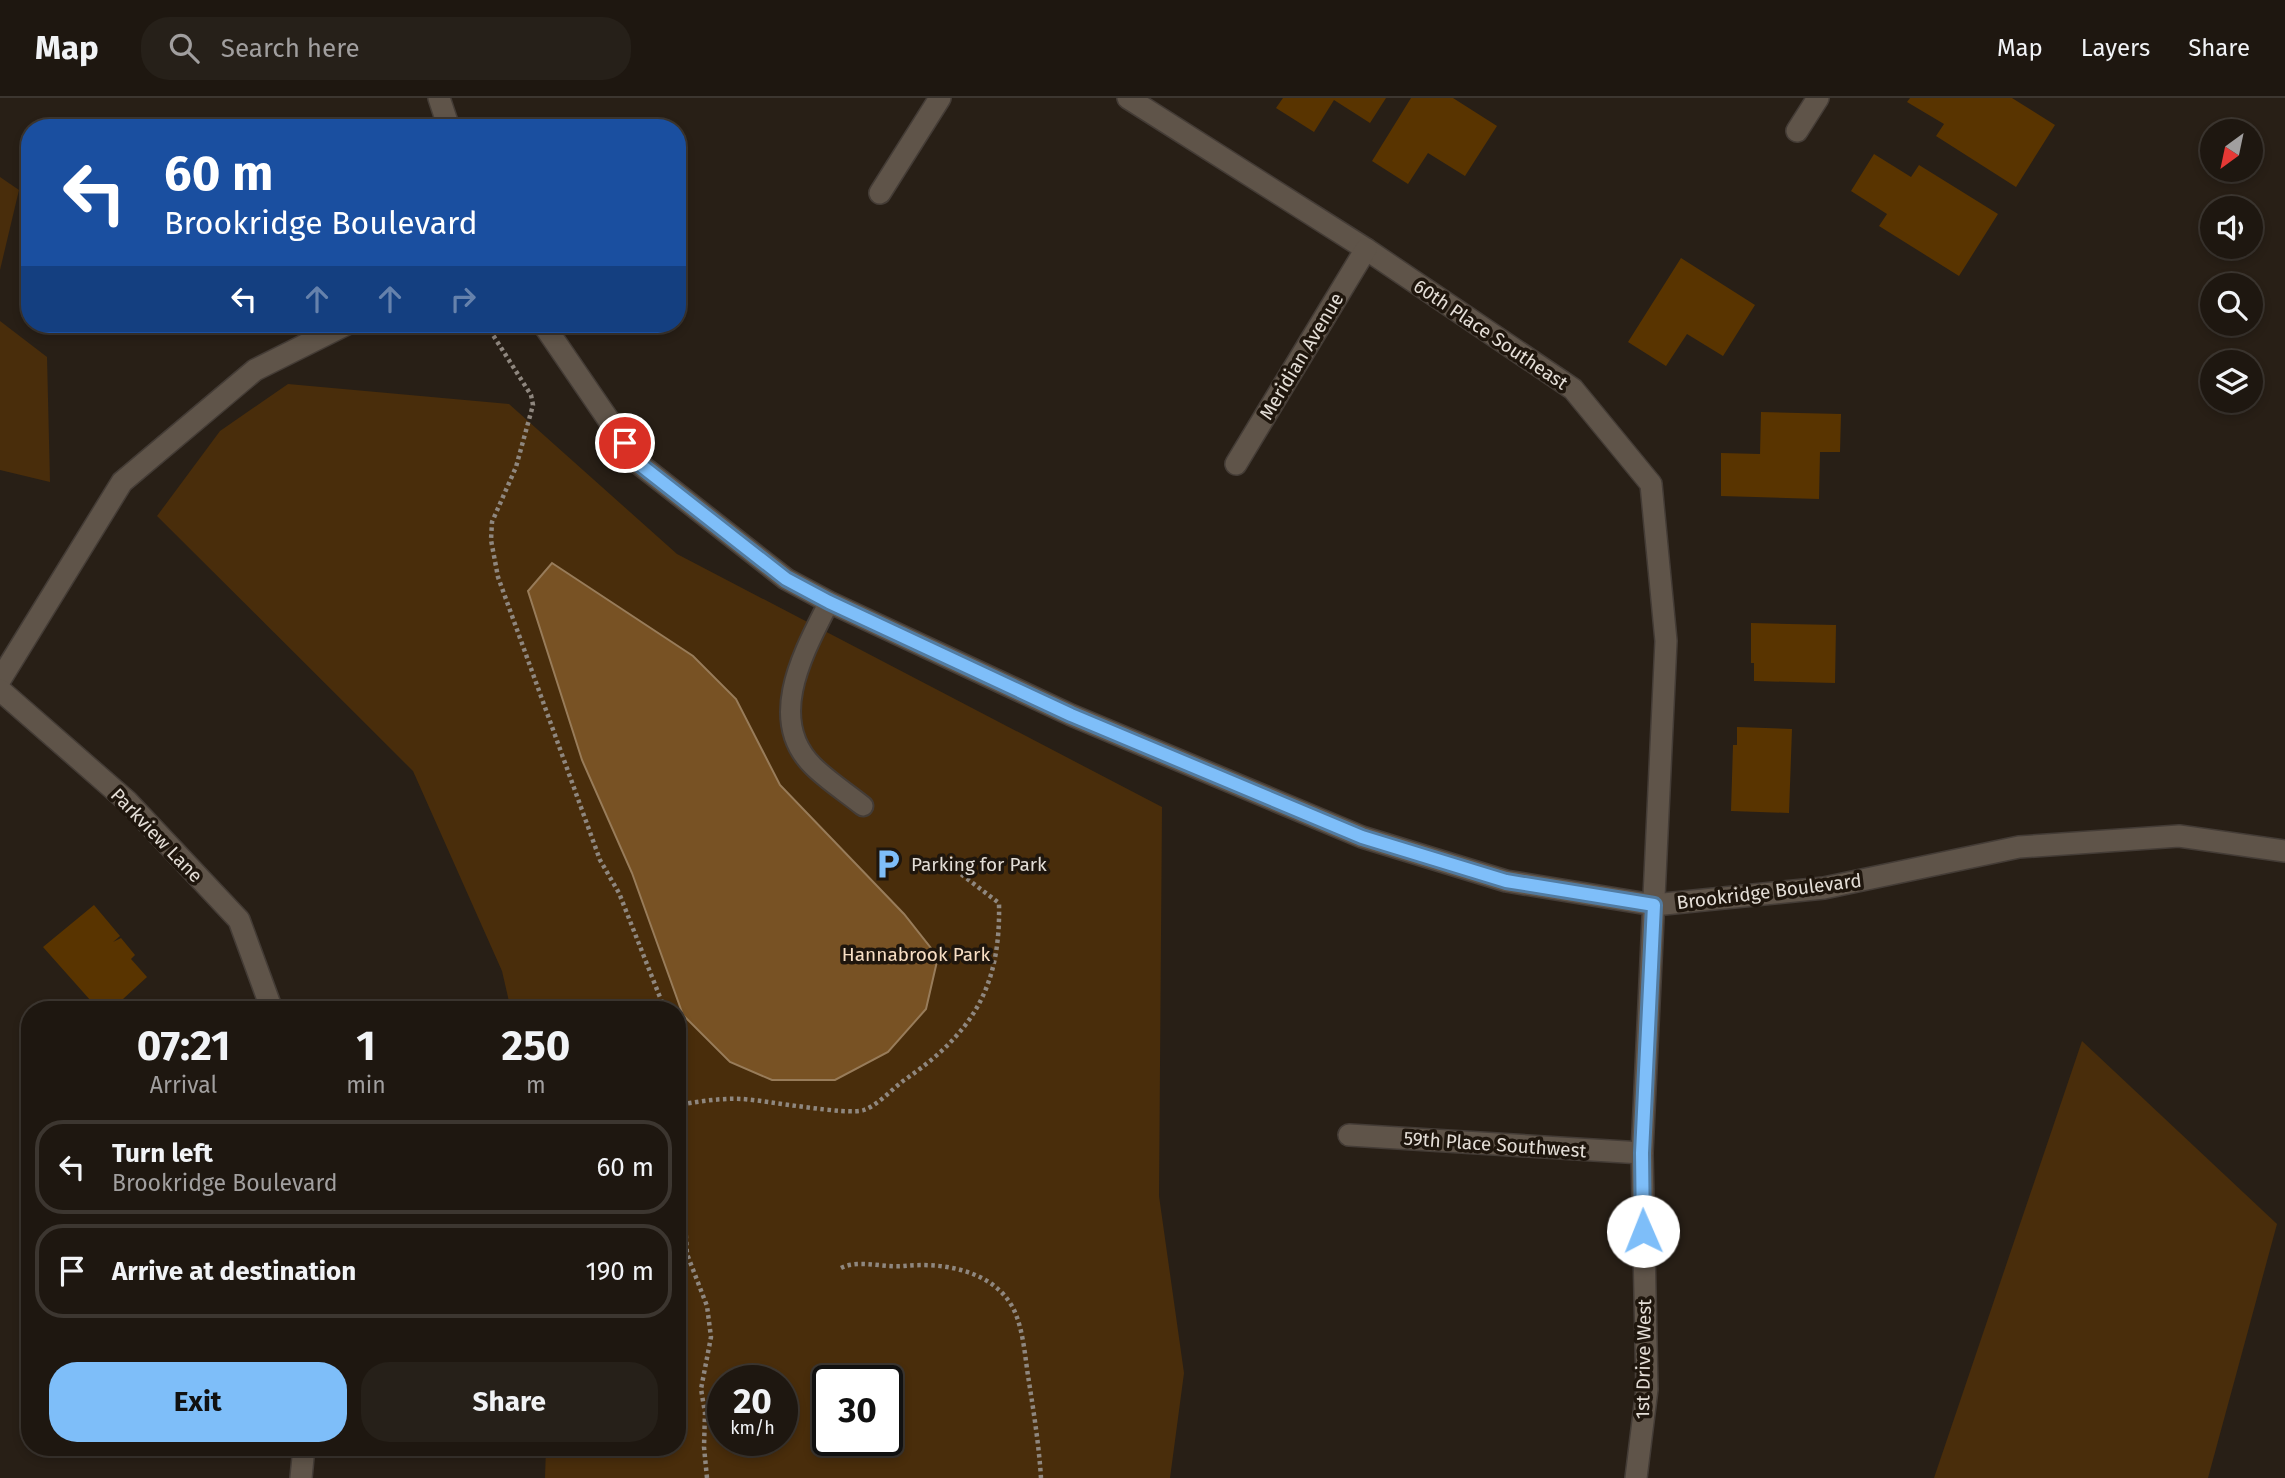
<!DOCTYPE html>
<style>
body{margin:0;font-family:"Fira Sans",sans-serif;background:#262019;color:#f1f3f6;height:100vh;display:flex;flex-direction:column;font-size:26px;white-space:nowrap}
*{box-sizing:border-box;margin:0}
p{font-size:23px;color:#a19f9f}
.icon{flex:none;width:38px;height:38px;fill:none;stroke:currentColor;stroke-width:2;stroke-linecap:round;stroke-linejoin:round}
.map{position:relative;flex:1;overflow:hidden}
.panel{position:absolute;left:21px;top:903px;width:665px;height:455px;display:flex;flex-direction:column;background:#1e1710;border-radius:28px;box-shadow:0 4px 10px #0003,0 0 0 2px #3c3630}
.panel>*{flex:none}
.guide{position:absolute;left:21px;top:21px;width:665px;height:214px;border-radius:28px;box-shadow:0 4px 10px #0003,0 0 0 2px #3c3630;background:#1a4fa0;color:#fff;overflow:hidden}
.needle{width:46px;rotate:213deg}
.controls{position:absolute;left:2200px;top:21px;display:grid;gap:14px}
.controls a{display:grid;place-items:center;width:63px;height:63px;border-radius:50%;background:#1e1710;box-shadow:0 4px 10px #0003,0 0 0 2px #3c3630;font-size:35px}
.speed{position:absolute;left:707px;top:1267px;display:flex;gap:14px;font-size:35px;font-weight:700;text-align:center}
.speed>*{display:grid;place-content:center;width:91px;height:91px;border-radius:50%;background:#1e1710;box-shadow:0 4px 10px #0003,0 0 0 2px #3c3630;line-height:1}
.speed small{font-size:18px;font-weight:400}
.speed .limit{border:4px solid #111;border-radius:10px;background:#fff;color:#111}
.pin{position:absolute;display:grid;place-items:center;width:60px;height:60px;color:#fff;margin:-30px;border:4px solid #fff;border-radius:50%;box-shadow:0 2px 7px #0007}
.me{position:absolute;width:77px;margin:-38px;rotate:359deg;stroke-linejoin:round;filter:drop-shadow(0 0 5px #0008)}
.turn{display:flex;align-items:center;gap:24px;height:147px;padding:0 28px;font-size:32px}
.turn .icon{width:91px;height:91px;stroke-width:2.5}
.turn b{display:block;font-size:49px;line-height:60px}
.lanes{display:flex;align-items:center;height:66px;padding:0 28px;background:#0003;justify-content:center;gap:35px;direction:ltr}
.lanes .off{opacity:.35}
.eta{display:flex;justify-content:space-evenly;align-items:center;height:119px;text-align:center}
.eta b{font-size:42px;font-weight:700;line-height:49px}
.button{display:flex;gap:14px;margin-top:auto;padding:14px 28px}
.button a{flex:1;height:80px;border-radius:28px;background:#7ebef9;color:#111;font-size:28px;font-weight:700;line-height:80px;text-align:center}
.button a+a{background:#262019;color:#f1f3f6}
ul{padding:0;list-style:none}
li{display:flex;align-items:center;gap:21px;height:94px;margin:0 14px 10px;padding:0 14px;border:4px solid #3c3630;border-radius:28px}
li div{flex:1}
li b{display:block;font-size:26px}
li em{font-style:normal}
header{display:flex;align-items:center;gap:42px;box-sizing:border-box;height:98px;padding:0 35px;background:#1e1710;border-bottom:2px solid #3c3630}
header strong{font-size:33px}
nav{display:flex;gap:38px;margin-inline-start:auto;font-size:24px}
.search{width:490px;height:63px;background:#262019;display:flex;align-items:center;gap:18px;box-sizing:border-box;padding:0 24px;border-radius:28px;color:#a19f9f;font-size:26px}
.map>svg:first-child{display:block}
.green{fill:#492d0b;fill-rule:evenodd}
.water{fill:#785224;stroke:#987c5a;stroke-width:2}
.building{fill:#593400}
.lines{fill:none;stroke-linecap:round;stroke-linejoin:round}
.service-casing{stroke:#443c36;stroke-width:23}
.minor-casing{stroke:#443c36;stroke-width:24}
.path{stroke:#8f877f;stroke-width:4.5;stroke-dasharray:3.5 3.5;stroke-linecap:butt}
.service{stroke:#5f5449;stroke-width:19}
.minor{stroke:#5f5449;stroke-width:21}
.route-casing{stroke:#527ca2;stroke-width:18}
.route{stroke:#7ebef9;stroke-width:12}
.labels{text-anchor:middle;stroke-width:7;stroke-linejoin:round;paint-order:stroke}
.street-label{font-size:19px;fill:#e4ded7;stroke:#1f160d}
.poi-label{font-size:19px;fill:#e4ded7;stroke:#1f160d;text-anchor:start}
.park-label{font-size:19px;fill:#f8dfc5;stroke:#1f160d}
</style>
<header>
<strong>Map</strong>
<div class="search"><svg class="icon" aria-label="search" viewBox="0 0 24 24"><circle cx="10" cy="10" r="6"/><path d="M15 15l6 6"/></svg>Search here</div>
<nav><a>Map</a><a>Layers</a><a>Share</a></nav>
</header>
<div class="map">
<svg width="2285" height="1380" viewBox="0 0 2285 1380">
<rect width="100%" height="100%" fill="#281f16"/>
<g class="green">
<path d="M0,79L19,92L0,172Z"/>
<path d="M0,223L47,259L50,384L0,372Z"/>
<path d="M288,286L509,306L677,456L1162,709L1159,1098L1184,1275L1170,1380H545L546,1349H677V912H511L502,873L413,673L157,418L220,333ZM723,1283H782V1342H723ZM828,1283H887V1342H828Z"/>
<path d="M2082,943L2277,1126L2208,1380H1934Z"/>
</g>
<path class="water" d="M552,465L693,558L736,601L780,687L904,816L938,859L926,911L888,954L835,982H772L730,964L683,917L632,775L582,662L528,493Z"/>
<g class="building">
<path d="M1283,0H1386L1370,25L1334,2L1314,34L1276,10Z"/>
<path d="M1411,0H1453L1497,28L1465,78L1428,55L1408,86L1372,63Z"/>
<path d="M1910,0H2012L2055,27L2016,89L1936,38L1944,26L1907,4Z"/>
<path d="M1874,56L1911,79L1919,67L1998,116L1959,178L1879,128L1887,116L1851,93Z"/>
<path d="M1681,160L1755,207L1723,258L1687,236L1666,268L1628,244Z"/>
<path d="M1761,314L1841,316L1840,354H1820L1819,401L1721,398V355L1760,356Z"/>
<path d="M1751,525L1836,527L1835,585L1754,583V565H1751Z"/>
<path d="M1737,629L1792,631L1789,715L1731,713L1733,647H1737Z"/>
<path d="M94,807L120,838L113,844L121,840L135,857L131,861L147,879L111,912H99L43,849Z"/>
</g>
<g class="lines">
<defs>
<path id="service" d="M829,504C805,552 765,621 813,668C828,683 847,695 863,708"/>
<g id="minor">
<path d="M439,0L449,30"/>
<path d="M1128,0L1366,151L1573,291L1651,386L1666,543L1642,1055L1647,1291L1636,1380"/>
<path d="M1797,33L1818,0"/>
<path d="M880,95L940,0"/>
<path d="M543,226L638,365L786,481L829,504L1071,617L1362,739L1506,783L1654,807L1824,790L2019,749L2179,738L2285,753"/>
<path d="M1236,366L1366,151"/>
<path d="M0,582L122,384L255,272L347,226"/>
<path d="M0,592L127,703L239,822L272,912"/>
<path d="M1349,1037L1642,1055"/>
<path d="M301,1380L304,1349"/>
</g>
</defs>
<use href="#service" class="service-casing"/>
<use href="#minor" class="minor-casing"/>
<g class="path">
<path d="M486,226L531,297L533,307L516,369L492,424L491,442L498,479L600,762L619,795L665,912"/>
<path d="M677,956L683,1006"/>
<path d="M841,1170C859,1161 883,1170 904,1168C942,1164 993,1172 1013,1210C1024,1232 1025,1261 1029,1284C1034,1316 1039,1348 1041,1380"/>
<path d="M707,1380L704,1349L705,1315L701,1291L711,1239L707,1208L687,1156L680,1044L683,1006C702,1003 722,1000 742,1001C764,1002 848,1018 864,1012C878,1007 891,992 903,983C972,936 1001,890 999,805L945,764"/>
</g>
<use href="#service" class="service"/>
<use href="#minor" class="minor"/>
</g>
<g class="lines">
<defs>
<path id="route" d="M625,345L638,365L786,481L829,504L1071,617L1362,739L1506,783L1654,807L1642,1055L1643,1133"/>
</defs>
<use href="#route" class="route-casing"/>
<use href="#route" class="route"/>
</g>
<defs>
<symbol id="parking-bare" viewBox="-9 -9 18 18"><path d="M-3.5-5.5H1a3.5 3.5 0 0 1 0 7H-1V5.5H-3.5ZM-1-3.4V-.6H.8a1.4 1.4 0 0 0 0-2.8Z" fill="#7ebef9" stroke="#1f160d" stroke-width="2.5" paint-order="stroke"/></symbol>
</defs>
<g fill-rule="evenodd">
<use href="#parking-bare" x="866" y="744" width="44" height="44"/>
</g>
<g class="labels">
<g class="street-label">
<text transform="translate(1491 236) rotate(34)" y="7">60th Place Southeast</text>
<text transform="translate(1301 258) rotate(-59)" y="7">Meridian Avenue</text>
<text transform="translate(157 737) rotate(46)" y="7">Parkview Lane</text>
<text transform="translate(1769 793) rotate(-7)" y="7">Brookridge Boulevard</text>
<text transform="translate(1495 1046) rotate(4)" y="7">59th Place Southwest</text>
<text transform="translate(1643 1261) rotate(-89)" y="7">1st Drive West</text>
</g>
<g class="poi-label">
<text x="911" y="773">Parking for Park</text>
</g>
<g class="park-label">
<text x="916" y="863">Hannabrook Park</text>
</g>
</g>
</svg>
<div class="controls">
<a><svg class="needle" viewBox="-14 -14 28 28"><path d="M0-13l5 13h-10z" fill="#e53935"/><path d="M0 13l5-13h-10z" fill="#a19f9f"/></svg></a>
<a><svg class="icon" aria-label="sound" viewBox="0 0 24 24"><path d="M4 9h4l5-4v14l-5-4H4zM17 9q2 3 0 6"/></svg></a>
<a><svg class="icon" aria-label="search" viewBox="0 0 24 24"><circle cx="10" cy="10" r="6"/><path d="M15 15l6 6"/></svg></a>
<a><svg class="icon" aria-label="layers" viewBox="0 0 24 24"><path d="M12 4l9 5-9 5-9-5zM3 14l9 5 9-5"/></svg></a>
</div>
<div class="speed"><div>20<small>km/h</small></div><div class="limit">30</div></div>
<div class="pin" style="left:625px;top:345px;background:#d93025"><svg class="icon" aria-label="arrive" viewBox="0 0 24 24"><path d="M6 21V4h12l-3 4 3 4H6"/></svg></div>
<svg class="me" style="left:1643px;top:1133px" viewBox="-20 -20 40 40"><circle r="19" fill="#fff"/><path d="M0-13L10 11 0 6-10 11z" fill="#7ebef9"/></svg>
<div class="guide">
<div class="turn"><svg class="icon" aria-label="left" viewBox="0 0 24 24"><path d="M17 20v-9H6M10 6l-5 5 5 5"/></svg><div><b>60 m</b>Brookridge Boulevard</div></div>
<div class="lanes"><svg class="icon" aria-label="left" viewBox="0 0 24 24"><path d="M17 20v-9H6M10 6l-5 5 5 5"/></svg><svg class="icon off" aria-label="ahead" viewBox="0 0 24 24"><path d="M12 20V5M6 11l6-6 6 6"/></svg><svg class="icon off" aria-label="ahead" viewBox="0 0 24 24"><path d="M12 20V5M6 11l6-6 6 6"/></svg><svg class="icon off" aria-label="right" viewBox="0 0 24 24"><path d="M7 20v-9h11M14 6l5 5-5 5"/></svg></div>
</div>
<section class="panel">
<div class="eta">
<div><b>07:21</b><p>Arrival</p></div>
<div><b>1</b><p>min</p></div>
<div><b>250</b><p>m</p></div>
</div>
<ul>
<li><svg class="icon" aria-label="left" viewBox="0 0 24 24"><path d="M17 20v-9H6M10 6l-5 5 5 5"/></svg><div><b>Turn left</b><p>Brookridge Boulevard</p></div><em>60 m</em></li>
<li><svg class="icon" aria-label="arrive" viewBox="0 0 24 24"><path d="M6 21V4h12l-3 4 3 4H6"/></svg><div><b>Arrive at destination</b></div><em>190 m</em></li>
</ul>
<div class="button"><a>Exit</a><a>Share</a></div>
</section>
</div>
